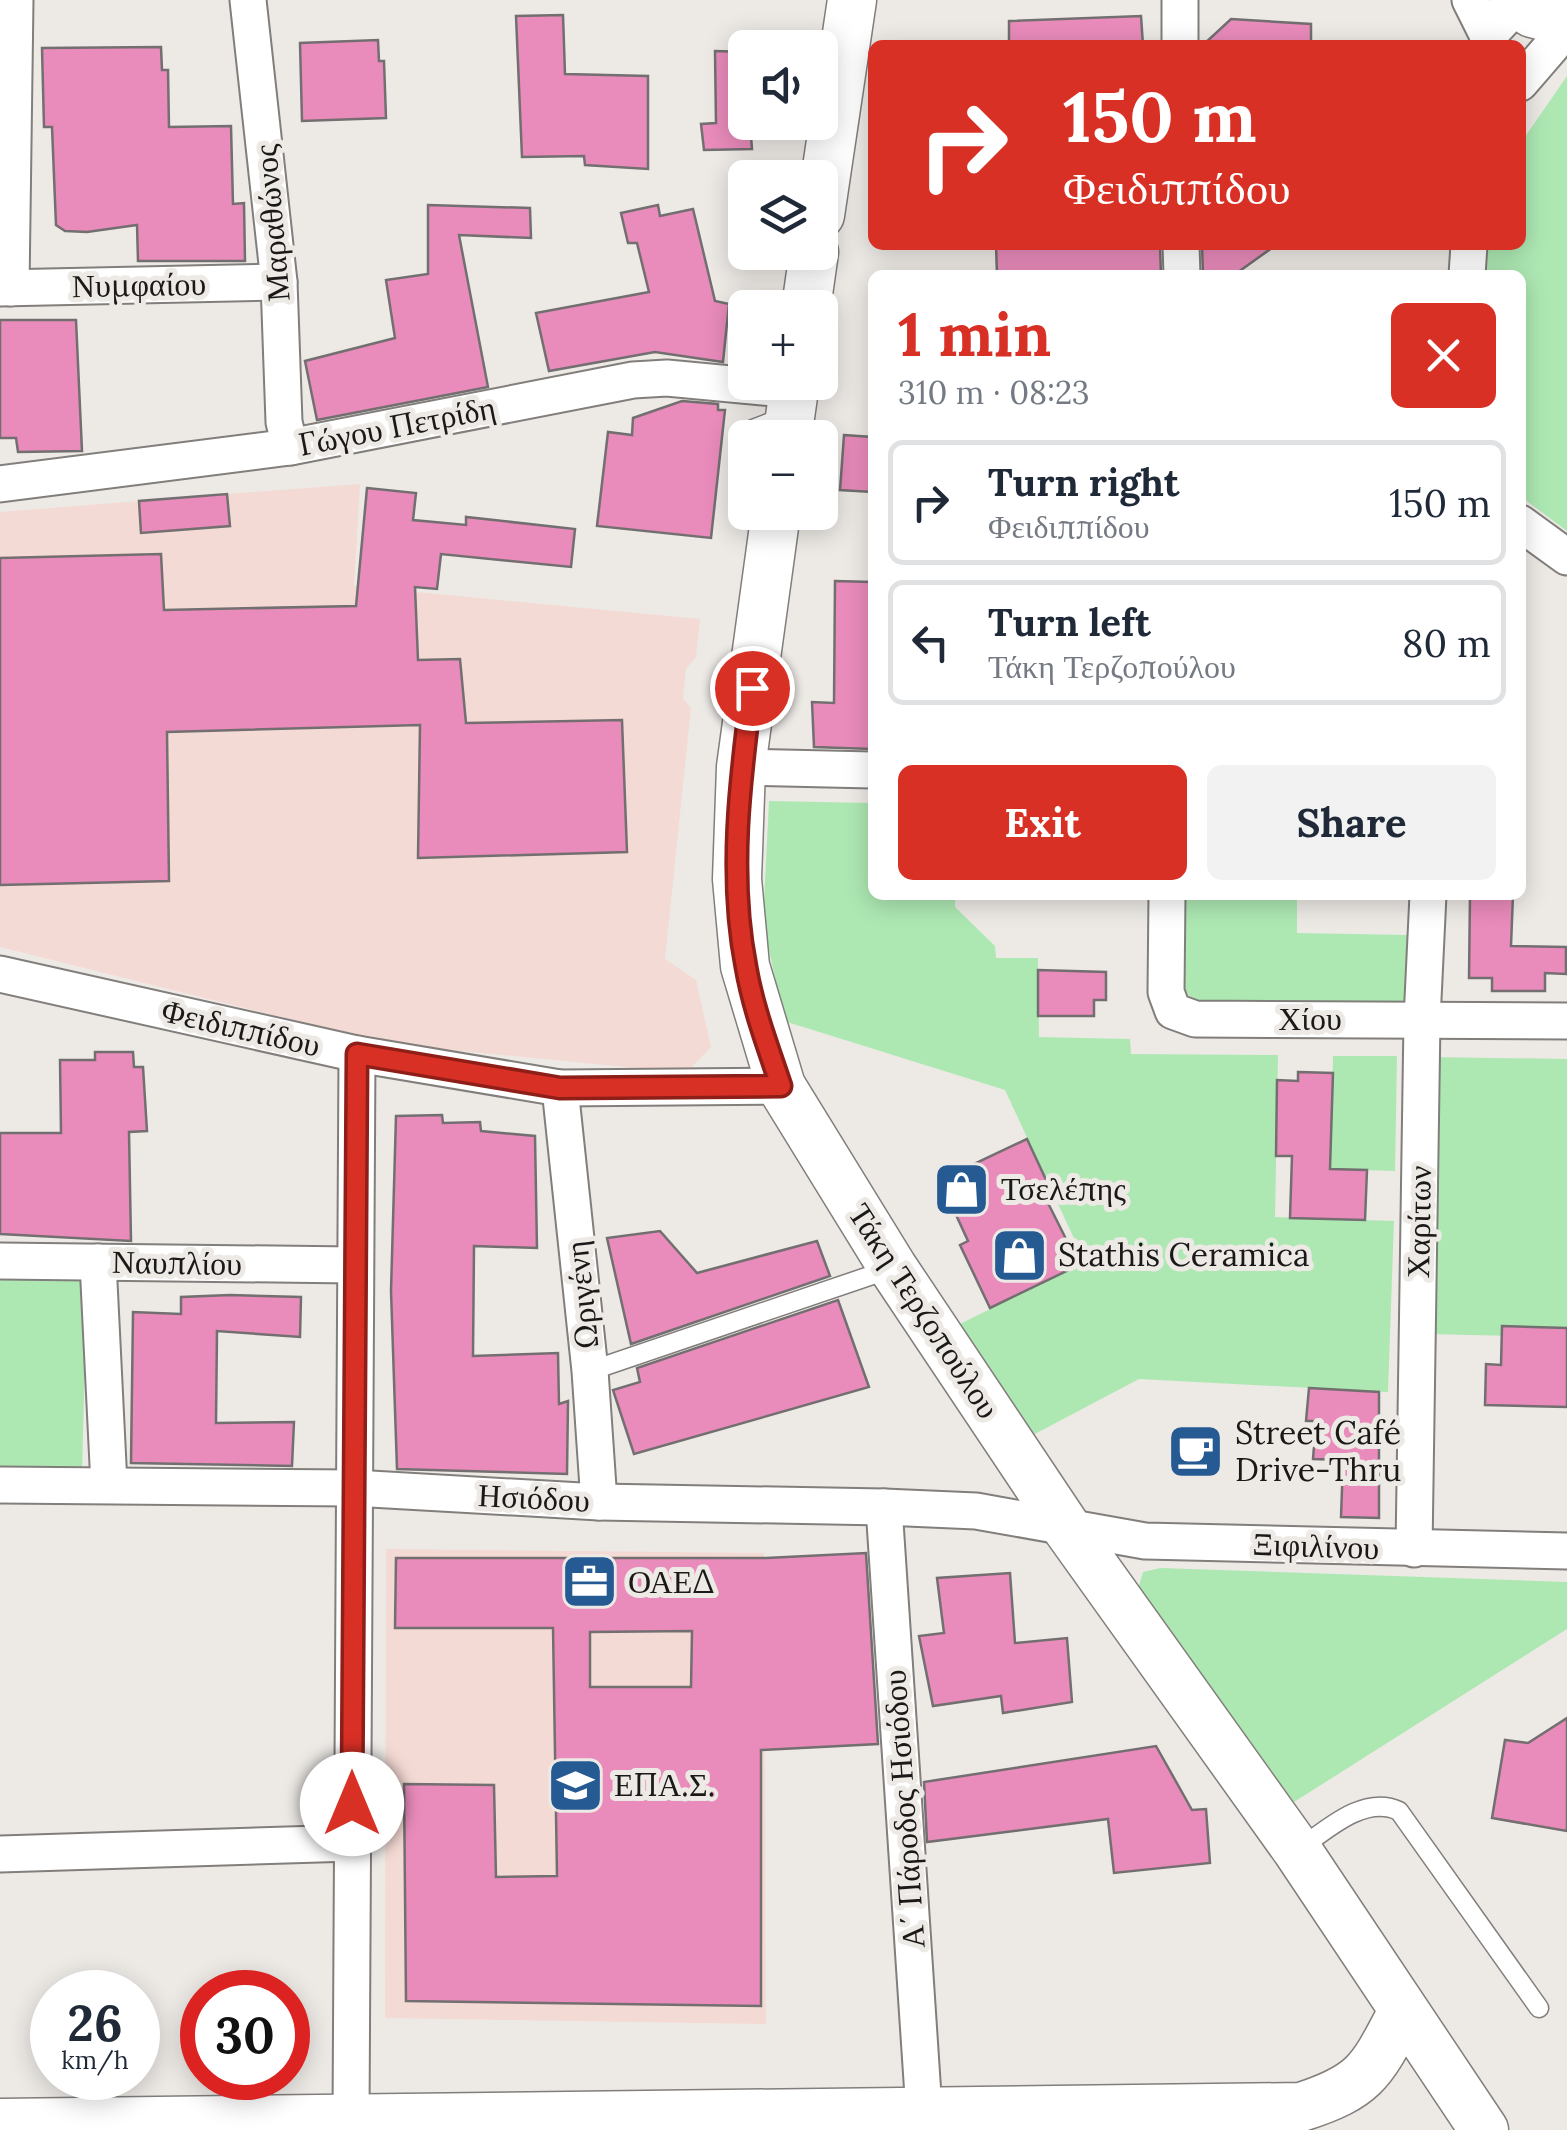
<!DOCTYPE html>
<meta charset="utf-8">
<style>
body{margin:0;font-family:Lora,serif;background:#f2f2f3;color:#1f2937;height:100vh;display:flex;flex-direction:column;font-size:38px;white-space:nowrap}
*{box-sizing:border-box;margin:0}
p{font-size:32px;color:#747a83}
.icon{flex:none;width:55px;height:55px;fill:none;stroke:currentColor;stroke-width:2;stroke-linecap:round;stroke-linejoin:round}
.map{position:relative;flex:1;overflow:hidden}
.side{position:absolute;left:868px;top:270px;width:658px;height:630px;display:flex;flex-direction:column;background:#fff;border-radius:15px;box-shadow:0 5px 25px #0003}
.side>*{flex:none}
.hud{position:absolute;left:868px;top:40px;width:658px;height:210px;border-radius:15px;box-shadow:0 5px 25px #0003;background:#d93025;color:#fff;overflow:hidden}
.controls{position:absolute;left:728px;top:30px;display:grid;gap:20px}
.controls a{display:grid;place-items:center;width:110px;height:110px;border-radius:15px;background:#fff;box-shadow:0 5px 25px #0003;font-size:50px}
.speed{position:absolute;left:30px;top:1970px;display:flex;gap:20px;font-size:50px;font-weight:700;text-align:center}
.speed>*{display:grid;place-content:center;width:130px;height:130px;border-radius:50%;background:#fff;box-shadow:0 5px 25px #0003;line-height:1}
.speed small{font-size:25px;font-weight:400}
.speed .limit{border:15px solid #d22;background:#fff;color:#111}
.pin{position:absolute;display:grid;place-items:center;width:85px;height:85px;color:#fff;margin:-42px;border:5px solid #fff;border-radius:50%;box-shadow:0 2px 10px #0007}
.me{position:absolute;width:110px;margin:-55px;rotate:0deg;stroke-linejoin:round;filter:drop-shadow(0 0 8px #0008)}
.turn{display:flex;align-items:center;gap:35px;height:210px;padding:0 30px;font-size:45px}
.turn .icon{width:130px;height:130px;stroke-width:2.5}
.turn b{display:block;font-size:70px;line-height:85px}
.round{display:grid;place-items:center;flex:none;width:105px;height:105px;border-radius:15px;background:#f2f2f3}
.summary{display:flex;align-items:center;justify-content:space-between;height:170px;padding:0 30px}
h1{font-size:60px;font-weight:700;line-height:75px;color:#d93025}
.button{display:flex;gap:20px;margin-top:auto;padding:20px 30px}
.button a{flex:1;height:115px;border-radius:15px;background:#d93025;color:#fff;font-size:40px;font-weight:700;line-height:115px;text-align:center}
.button a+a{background:#f2f2f3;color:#1f2937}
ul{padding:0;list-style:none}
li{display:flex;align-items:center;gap:30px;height:125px;margin:0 20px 15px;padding:0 10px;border:5px solid #e0e1e3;border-radius:15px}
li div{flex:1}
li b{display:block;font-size:38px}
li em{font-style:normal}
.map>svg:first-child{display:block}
.education{fill:#f4dad4}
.green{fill:#ade8b3}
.building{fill:#e98bbb;stroke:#736f70;stroke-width:2.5;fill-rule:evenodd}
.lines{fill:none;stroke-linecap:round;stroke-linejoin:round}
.lane-casing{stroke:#817e7b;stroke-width:21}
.street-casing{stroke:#817e7b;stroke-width:39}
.secondary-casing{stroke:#817e7b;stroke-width:51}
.lane{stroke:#fff;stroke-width:18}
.street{stroke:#fff;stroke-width:35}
.secondary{stroke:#fff;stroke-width:48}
.route-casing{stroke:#8d1f18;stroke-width:25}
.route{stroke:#d93025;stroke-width:18}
.labels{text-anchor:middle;stroke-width:10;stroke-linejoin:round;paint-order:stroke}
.street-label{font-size:32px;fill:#1a1918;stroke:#edeae6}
.poi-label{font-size:32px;fill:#1a1918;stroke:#edeae6;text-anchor:start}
</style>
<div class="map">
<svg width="1567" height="2130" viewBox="0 0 1567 2130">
<rect width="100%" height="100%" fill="#edeae6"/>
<g class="education">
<path d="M360,484L354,586L700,619L696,657L686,669L683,699L691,708L665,959L696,980L711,1047L686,1073L390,1044L0,947V512L139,501L142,533L229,526L227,494Z"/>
<path d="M386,1549L764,1553L766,2024L385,2018Z"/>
</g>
<g class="green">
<path d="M1567,76V531L1520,496V275H1486L1488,245H1520V144Z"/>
<path d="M769,801L872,803V895H955V907L995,946L996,958H1038L1039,1037L1130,1039L1131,1054L1278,1055L1275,1217L1394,1221L1388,1392L1139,1379L1031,1436L958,1325L1085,1262L1005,1090L784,1021L763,921Z"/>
<path d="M1181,895H1297V933L1408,935V1004L1205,1002L1190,997L1181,984Z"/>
<path d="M1333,1056H1397L1395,1171L1330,1169Z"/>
<path d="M1430,1057L1567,1059V1337L1426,1334Z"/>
<path d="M0,1277H87L82,1473L0,1471Z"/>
<path d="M1160,1568L1567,1582V1629L1294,1802L1138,1589L1143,1572Z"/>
</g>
<g class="building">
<path d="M563,15L565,74L648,76V169L585,165L584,156L522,157L516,16Z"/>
<path d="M1141,16L1143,45H1009V21Z"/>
<path d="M1231,19L1311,24V45H1203Z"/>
<path d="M378,40L379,61H384L386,118L302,121L300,43Z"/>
<path d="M161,47L162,70H168L169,127L231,126L233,204L244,203L245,261H138L137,225L87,232L65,231L56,225L52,127H44L42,48Z"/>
<path d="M715,51L745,52V123H750L752,149L704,150L701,124L716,123Z"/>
<path d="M428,205L530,208L531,238L459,235L488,387L317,420L305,361L395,338L386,280L428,274Z"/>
<path d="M658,205L660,216L693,209L715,301L729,304L723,362L655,352L549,371L536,313L649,292L637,243H628L621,213Z"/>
<path d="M996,245H1160L1161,275H997Z"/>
<path d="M1202,245H1276L1234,275H1203Z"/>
<path d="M0,320H76L82,451L18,452L16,438H0Z"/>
<path d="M682,401L718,404V410H725L711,538L597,526L608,432L632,435L633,418Z"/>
<path d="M844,435L872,437V492L840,490Z"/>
<path d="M367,488L416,493L413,520L466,525V517L575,529L571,567L441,554L437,589L415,587L418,660L460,659L466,723L622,720L627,852L418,858L420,725L167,732L169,881L0,885V558L161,554L164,610L356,606Z"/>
<path d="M227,494L230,526L141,533L139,501Z"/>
<path d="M835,581L872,582V749L814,747L812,702L834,703Z"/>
<path d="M1470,895H1513L1511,946L1566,947V974L1545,973V991H1492V978H1469Z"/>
<path d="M1038,970L1106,972V1000H1094V1016H1038Z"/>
<path d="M95,1052H133L134,1067H143L147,1131L129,1132L131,1241L0,1234V1133H61L60,1060H95Z"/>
<path d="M1298,1072L1333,1073L1330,1169L1367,1170L1365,1220L1290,1218L1292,1156H1276L1277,1080L1298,1081Z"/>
<path d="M442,1115L443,1123L480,1122L481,1131L535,1136L537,1248L474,1246L473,1356L558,1353L559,1404L568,1401L567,1474L397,1469L391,1291L396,1116Z"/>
<path d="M1027,1139L1055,1199L1048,1203L1079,1265L990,1308L960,1245L968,1241L940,1180Z"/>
<path d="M660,1231L697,1273L817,1241L830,1276L631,1344L607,1238Z"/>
<path d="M230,1295L301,1297L300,1337L217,1331L216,1423L294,1422L292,1466L131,1463L133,1312L181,1314V1297Z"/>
<path d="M838,1300L869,1387L634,1454L613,1390L640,1382L637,1368Z"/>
<path d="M1502,1326L1567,1328V1407L1485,1405L1486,1364L1501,1365Z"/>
<path d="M1309,1388L1379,1392V1518L1341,1517L1343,1460L1313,1459L1316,1421H1306Z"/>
<path d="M866,1553L878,1744L761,1750V2006L406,2001L404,1784L494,1785L496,1877L557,1876L553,1628H395L396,1558H766ZM692,1631L691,1687H590V1632Z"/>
<path d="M1010,1573L1015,1643L1067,1638L1072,1702L1003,1713L1001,1696L933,1706L919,1636L944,1633L937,1578Z"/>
<path d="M1567,1718V1831L1492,1818L1505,1740L1528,1743Z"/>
<path d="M1156,1746L1192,1810L1206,1809L1210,1863L1114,1873L1108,1819L927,1842L924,1782Z"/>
</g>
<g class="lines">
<defs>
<g id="lane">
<path d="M751,438L753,429L771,422"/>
<path d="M745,484V507"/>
<path d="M590,1371L893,1268"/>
<path d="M1298,1850C1325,1831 1364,1794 1399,1811L1539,2008"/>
</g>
<g id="street">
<path d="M248,0L279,282L284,422L290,447"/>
<path d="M1180,0V45"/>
<path d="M1470,0L1488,36"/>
<path d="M1487,45L1488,36L1518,4"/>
<path d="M1520,83L1552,46L1564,22"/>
<path d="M1181,245L1182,275"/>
<path d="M1467,275L1469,245"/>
<path d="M0,288L279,282"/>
<path d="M11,288L15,0"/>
<path d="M0,484L290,447L633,380L667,378L794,390"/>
<path d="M1520,523L1567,557"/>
<path d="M741,767L872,770"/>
<path d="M1167,895L1166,992L1173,1011L1195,1019L1567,1021"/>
<path d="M0,974L357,1054L560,1088L781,1086"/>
<path d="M560,1088L590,1371L599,1502"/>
<path d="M0,1261L354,1265"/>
<path d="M98,1262L109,1485"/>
<path d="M0,1485L353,1488L599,1502L884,1507L976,1511L1145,1541L1567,1551"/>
<path d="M884,1507L924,2111"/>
<path d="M1414,1549L1422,1020L1428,895"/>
<path d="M0,1854L352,1843"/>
<path d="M351,2118L357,1054"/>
</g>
<g id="secondary">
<path d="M1514,0L1532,13L1567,22"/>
<path d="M820,215L852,0"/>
<path d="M806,308L814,252"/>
<path d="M787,438L795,382"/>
<path d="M776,512L741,767L737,879L745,966L781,1086L893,1268L1066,1527L1297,1850L1484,2130"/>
<path d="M0,2123L1301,2107C1367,2086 1372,2070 1403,2011"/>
</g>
</defs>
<use href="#lane" class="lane-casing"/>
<use href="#street" class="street-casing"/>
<use href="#secondary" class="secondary-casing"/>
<use href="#lane" class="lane"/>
<use href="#street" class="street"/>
<use href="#secondary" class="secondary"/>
</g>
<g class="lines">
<defs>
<path id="route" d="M352,1804L357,1054L560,1088L781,1086C768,1047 753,1008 746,967C728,876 740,779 752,688"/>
</defs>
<use href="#route" class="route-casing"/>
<use href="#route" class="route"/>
</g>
<defs>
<symbol id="shop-square" viewBox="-11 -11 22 22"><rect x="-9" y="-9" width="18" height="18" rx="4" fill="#255a93" stroke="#edeae6"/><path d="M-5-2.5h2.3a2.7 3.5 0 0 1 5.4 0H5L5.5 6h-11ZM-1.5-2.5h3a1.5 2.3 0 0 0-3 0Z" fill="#fff"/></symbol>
<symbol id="cafe-square" viewBox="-11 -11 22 22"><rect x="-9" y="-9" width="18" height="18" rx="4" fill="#255a93" stroke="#edeae6"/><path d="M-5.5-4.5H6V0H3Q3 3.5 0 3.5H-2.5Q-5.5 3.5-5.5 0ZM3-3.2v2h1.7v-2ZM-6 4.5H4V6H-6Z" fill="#fff"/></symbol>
<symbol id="office-square" viewBox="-11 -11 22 22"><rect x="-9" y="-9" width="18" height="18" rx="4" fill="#255a93" stroke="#edeae6"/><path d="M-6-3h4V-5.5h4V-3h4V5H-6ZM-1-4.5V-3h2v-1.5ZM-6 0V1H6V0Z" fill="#fff"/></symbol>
<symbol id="school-square" viewBox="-11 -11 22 22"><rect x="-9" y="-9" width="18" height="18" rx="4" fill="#255a93" stroke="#edeae6"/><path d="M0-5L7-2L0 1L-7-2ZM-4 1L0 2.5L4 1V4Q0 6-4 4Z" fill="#fff"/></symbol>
</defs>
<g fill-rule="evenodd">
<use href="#shop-square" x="930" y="1158" width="63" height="63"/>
<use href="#shop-square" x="988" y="1224" width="63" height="63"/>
<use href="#cafe-square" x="1164" y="1420" width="63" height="63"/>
<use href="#office-square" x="558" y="1550" width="63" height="63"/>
<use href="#school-square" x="544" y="1754" width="63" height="63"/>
</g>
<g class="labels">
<g class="street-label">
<text transform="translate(272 223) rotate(-95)" y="11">Μαραθώνος</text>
<text transform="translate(139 285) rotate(-1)" y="11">Νυμφαίου</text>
<text transform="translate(397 426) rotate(-11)" y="11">Γώγου Πετρίδη</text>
<text x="1310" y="1030">Χίου</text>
<text transform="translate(241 1028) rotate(13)" y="11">Φειδιππίδου</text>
<text transform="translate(1419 1222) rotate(-89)" y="11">Χαρίτων</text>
<text transform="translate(177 1263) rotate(1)" y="11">Ναυπλίου</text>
<text transform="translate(582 1295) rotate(-96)" y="11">Ωριγένη</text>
<text transform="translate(924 1311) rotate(57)" y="11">Τάκη Τερζοπούλου</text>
<text transform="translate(534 1498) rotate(3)" y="11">Ησιόδου</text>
<text transform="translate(1316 1546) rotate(2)" y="11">Ξιφιλίνου</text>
<text transform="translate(904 1809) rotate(-94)" y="11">Α΄ Πάροδος Ησιόδου</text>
</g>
<g class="poi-label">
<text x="1001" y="1200">Τσελέπης</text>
<text x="1058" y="1266">Stathis Ceramica</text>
<text x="1235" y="1444">Street Café<tspan x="1235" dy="37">Drive-Thru</tspan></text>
<text x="628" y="1593">ΟΑΕΔ</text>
<text x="614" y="1796">ΕΠΑ.Σ.</text>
</g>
</g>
</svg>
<div class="controls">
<a><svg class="icon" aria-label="sound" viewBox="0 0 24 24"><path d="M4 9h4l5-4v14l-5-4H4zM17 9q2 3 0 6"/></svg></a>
<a><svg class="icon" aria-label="layers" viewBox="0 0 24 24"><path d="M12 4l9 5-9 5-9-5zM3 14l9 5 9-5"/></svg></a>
<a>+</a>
<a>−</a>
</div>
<div class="speed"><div>26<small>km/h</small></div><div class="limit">30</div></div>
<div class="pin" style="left:752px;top:688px;background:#d93025"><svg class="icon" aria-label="arrive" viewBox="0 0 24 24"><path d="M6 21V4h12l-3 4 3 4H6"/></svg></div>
<svg class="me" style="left:352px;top:1804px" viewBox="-20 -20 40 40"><circle r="19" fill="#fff"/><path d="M0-13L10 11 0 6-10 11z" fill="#d93025"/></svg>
<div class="hud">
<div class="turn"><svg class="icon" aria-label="right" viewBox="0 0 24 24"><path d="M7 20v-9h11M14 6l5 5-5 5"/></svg><div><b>150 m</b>Φειδιππίδου</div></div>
</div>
<section class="side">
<div class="summary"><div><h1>1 min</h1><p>310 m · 08:23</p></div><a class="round" style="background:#d93025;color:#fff"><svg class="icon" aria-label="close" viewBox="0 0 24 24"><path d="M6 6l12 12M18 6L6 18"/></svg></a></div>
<ul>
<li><svg class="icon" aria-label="right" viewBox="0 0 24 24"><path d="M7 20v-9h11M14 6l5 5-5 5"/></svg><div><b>Turn right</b><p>Φειδιππίδου</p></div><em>150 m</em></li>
<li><svg class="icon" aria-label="left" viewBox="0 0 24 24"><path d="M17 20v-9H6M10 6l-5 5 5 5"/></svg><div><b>Turn left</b><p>Τάκη Τερζοπούλου</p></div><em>80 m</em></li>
</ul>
<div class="button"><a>Exit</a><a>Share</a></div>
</section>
</div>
